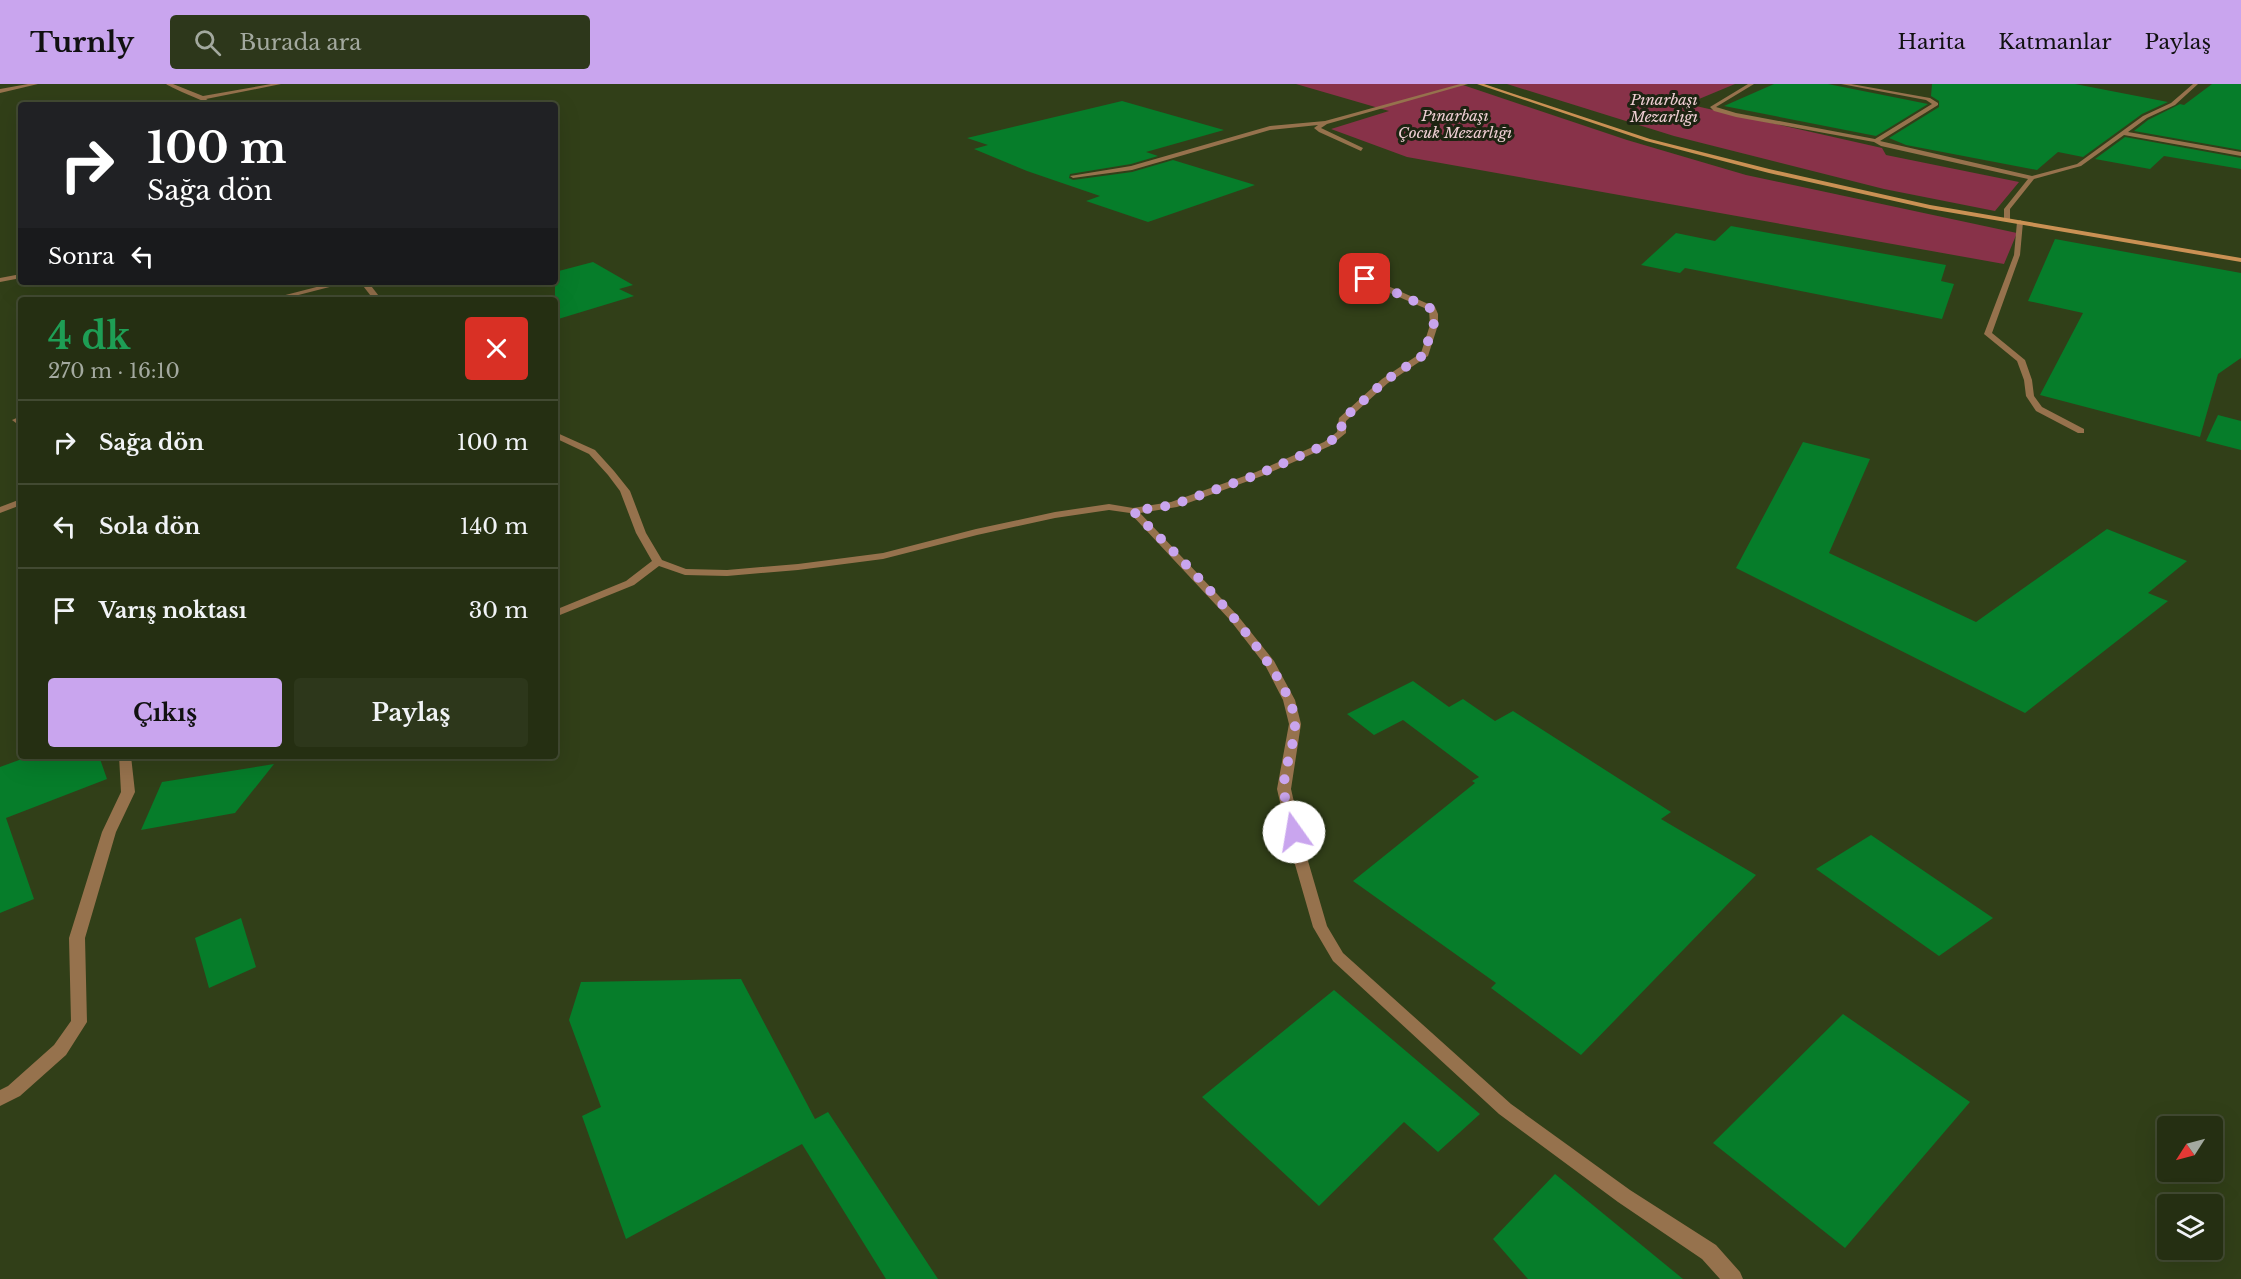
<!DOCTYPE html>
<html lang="tr">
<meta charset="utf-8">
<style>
body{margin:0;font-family:"Libre Baskerville",serif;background:#2d371b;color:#f1f3f6;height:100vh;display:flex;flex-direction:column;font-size:22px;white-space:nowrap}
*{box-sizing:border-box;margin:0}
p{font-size:20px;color:#a3a99f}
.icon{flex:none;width:33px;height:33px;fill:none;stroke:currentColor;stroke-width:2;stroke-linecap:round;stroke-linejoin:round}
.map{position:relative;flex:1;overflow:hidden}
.side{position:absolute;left:18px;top:213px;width:540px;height:462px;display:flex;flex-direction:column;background:#252f12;border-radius:6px;box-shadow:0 6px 24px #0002,0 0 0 2px #424a32}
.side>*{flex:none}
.hud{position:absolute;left:18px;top:18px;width:540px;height:183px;border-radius:6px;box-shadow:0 6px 24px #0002,0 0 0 2px #424a32;background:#202124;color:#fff;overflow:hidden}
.needle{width:39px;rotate:234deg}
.buttons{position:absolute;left:2157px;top:1032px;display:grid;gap:12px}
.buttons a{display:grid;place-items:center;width:66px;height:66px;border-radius:6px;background:#252f12;box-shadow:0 6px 24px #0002,0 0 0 2px #424a32;font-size:30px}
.pin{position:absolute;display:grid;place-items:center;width:51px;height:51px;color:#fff;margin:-26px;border-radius:12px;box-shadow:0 3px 9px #0006}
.me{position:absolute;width:66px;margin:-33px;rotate:347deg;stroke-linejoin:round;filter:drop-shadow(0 0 4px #0008)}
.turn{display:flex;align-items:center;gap:21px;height:126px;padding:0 30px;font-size:27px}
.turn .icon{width:78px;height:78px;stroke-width:2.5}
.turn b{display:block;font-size:42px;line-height:51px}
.then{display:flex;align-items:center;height:57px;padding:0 30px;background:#0003;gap:12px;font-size:22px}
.round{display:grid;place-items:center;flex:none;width:63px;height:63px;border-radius:6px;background:#2d371b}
.headline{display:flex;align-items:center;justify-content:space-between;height:102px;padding:0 30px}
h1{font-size:36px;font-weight:800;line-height:45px;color:#1e9e55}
.button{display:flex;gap:12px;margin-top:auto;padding:12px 30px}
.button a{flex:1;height:69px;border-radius:6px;background:#c9a5ee;color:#111;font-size:24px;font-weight:800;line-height:69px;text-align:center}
.button a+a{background:#2d371b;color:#f1f3f6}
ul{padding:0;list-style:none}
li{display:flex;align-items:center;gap:18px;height:84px;padding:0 30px;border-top:2px solid #424a32}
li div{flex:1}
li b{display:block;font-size:22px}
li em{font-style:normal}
header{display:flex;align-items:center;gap:36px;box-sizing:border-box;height:84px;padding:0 30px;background:#c9a5ee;color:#111}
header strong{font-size:28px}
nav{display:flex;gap:33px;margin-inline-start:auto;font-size:21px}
.search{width:420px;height:54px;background:#2d371b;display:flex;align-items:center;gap:15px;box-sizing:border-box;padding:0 21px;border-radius:6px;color:#a3a99f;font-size:22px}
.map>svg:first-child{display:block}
.green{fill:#883249}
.building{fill:#067d2a}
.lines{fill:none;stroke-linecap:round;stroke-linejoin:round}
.service{fill:#96724d;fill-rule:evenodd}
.minor{fill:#96724d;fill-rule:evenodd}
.secondary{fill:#ca9154;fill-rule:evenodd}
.route{stroke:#c9a5ee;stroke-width:10;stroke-dasharray:0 18}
.labels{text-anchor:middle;stroke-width:6;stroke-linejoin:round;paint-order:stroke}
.far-park-label{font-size:15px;font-style:italic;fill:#eeced3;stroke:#1d2412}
</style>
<header>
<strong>Turnly</strong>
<div class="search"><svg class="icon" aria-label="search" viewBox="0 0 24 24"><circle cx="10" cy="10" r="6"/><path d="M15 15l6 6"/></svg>Burada ara</div>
<nav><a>Harita</a><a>Katmanlar</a><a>Paylaş</a></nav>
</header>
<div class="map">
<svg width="2241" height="1195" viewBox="0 0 2241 1195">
<rect width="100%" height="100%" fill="#313f18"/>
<g class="green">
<path d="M1296,0H1460L1627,56L1746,91L2017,149L2004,180L1407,73L1331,45L1389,27Z"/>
<path d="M1507,0H1735L1687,20L1882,64L1886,71L2019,98L1995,127L1884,105L1674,52Z"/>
</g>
<g class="building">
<path d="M1774,0H1828L1928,20L1876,52L1724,22Z"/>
<path d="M1932,0H2075L2168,18L2142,30L2083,73L2058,68L2037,86L1906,61L1889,54L1939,23V17L1931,12Z"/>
<path d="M2212,0H2241V66L2134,47L2148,36L2180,20L2184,21Z"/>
<path d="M1122,17L1224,46L1146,68L1158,72L1131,80L1070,90L1069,94L1073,96L1132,88L1173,76L1255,101L1148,138L1086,117L1100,112L1027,87L974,65L988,61L967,54Z"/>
<path d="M2125,53L2241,74V85L2164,72L2150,85L2095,75Z"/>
<path d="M1731,142L1946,181L1941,197L1954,200L1942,235L1685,184L1680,189L1641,181L1676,149L1715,157Z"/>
<path d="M2055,155L2241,189V274L2218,290L2200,353L2040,311L2083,229L2028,217Z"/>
<path d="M593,178L633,201L619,205L634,212L555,236V188Z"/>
<path d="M2218,331L2241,337V366L2206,357Z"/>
<path d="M1803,358L1870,375L1829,469L1976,538L2107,445L2187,477L2148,509L2168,517L2025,629L1736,484Z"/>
<path d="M1413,597L1449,623L1463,615L1495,637L1513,627L1671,728L1661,735L1756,791L1581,971L1491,904L1496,899L1353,797L1475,699L1472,697L1479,693L1403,636L1374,651L1347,630Z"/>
<path d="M30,672H99L107,695L6,734L34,815L0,829V683Z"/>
<path d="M274,680L235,729L141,746L162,698Z"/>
<path d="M1871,751L1993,834L1939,872L1816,785Z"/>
<path d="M241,834L256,883L209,904L195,854Z"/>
<path d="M741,895L815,1035L828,1028L938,1195H886L802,1060L626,1155L582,1032L601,1023L569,936L581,898Z"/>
<path d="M1334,906L1480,1030L1438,1068L1404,1038L1319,1122L1202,1013Z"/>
<path d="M1843,930L1970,1018L1845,1164L1713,1059Z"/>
<path d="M1555,1090L1683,1195H1528L1493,1155Z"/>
</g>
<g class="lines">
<path class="service" d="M28,0H38L0,9V5Z"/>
<g class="minor">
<path d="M166,0H173L203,12L271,0H281L206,15L216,21C211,21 172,4 166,0Z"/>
<path d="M1460,0H1468L1327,40L1321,44L1363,64L1361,67L1319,48L1314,44L1318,41L1270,46L1132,86L1073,94L1070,92L1131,82L1270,42L1325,37Z"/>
<path d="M1748,0H1754L1716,23L1736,29L1875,55L1932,20L1926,16L1841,0H1851L1930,14L1938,19V21L1880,57L2032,92L2077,80L2143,32L2171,19L2193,0H2198L2175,21L2147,34L2128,48L2241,68V72L2124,51L2081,82L2034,95L2010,125V136L2007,138L2004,136V125L2028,95L1881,62L1874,58L1736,33L1714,27L1710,23Z"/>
<path d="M2020,136L2023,138L2020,171L1992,249L2025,276L2032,296L2034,312L2042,323L2084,345V349H2078L2036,327L2026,312L2024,296L2017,277L1984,250L2014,171L2017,138Z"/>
<path d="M1353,170L1356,172V184L1368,193L1435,223L1438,230V241L1428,272L1388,299L1346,337V349L1330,362L1262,392L1177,423L1140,429L1238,532L1274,577L1295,616L1301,640L1291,705L1306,770L1327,842L1343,869L1511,1020L1630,1106L1716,1161L1740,1188L1743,1195H1720L1702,1175L1618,1118L1499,1030L1333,877L1313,843L1292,770L1277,705L1289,640L1283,616L1265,581L1230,536L1130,429L1109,426L1055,434L977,451L883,475L798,486L727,492L685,491L659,482L634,501L555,533V526L626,497L652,477L636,449L620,407L608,391L589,370L555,354V348L595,366L614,387L630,407L646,449L662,476L686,485L727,486L798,480L883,469L976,445L1055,428L1109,420L1133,424L1171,418L1256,388L1324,358L1337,348L1339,334L1382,295L1421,269L1430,241L1429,226L1362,197L1348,185L1350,172Z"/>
<path d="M21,190V194L0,198V194Z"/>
<path d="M336,198H349L279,216H266Z"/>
<path d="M360,198H368L382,216H374Z"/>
<path d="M21,332V338L16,339L12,336Z"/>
<path d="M21,415V421L0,429V423Z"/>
<path d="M119,672H131L135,708L116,748L85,854L87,938L66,971L20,1012L0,1022V1006L8,1002L54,961L71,937L69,854L102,748L121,708Z"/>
</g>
<path class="secondary" d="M1477,0H1484L1650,55L1769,85L1930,121L2241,174V178L1930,125L1769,89L1646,57Z"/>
</g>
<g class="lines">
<path class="route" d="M1294,748C1291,734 1284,718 1284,703C1284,682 1295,661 1295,640C1295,587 1172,465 1133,427L1173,421L1259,390L1327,360L1341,349L1342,336L1385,297L1425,270C1426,255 1440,237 1432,225L1365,195"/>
</g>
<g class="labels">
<g class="far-park-label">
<text x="1664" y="21">Pınarbaşı<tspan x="1664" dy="17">Mezarlığı</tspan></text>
<text x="1455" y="37">Pınarbaşı<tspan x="1455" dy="17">Çocuk Mezarlığı</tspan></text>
</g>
</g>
</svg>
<div class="buttons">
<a><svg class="needle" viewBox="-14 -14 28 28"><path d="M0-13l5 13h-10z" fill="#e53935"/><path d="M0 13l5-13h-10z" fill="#a3a99f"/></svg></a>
<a><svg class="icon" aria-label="layers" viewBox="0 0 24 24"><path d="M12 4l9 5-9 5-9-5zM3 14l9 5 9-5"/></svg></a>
</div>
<div class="pin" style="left:1365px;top:195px;background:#d93025"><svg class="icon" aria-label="arrive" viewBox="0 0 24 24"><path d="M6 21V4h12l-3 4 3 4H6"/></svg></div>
<svg class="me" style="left:1294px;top:748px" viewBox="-20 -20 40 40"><circle r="19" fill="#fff"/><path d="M0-13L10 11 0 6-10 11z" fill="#c9a5ee"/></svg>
<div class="hud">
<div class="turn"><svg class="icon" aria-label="right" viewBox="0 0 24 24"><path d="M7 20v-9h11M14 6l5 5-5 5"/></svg><div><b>100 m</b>Sağa dön</div></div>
<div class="then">Sonra<svg class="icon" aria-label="left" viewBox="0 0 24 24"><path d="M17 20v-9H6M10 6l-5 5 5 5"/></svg></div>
</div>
<section class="side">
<div class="headline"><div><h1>4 dk</h1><p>270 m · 16:10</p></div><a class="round" style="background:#d93025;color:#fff"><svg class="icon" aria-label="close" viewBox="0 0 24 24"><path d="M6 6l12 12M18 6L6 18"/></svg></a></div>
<ul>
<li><svg class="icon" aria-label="right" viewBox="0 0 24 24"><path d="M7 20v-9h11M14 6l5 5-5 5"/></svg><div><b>Sağa dön</b></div><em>100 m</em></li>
<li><svg class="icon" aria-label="left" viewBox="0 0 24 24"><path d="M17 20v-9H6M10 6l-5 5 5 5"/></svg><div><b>Sola dön</b></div><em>140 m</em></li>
<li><svg class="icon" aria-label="arrive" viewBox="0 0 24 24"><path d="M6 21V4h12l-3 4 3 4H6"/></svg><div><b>Varış noktası</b></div><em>30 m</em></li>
</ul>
<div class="button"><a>Çıkış</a><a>Paylaş</a></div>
</section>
</div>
